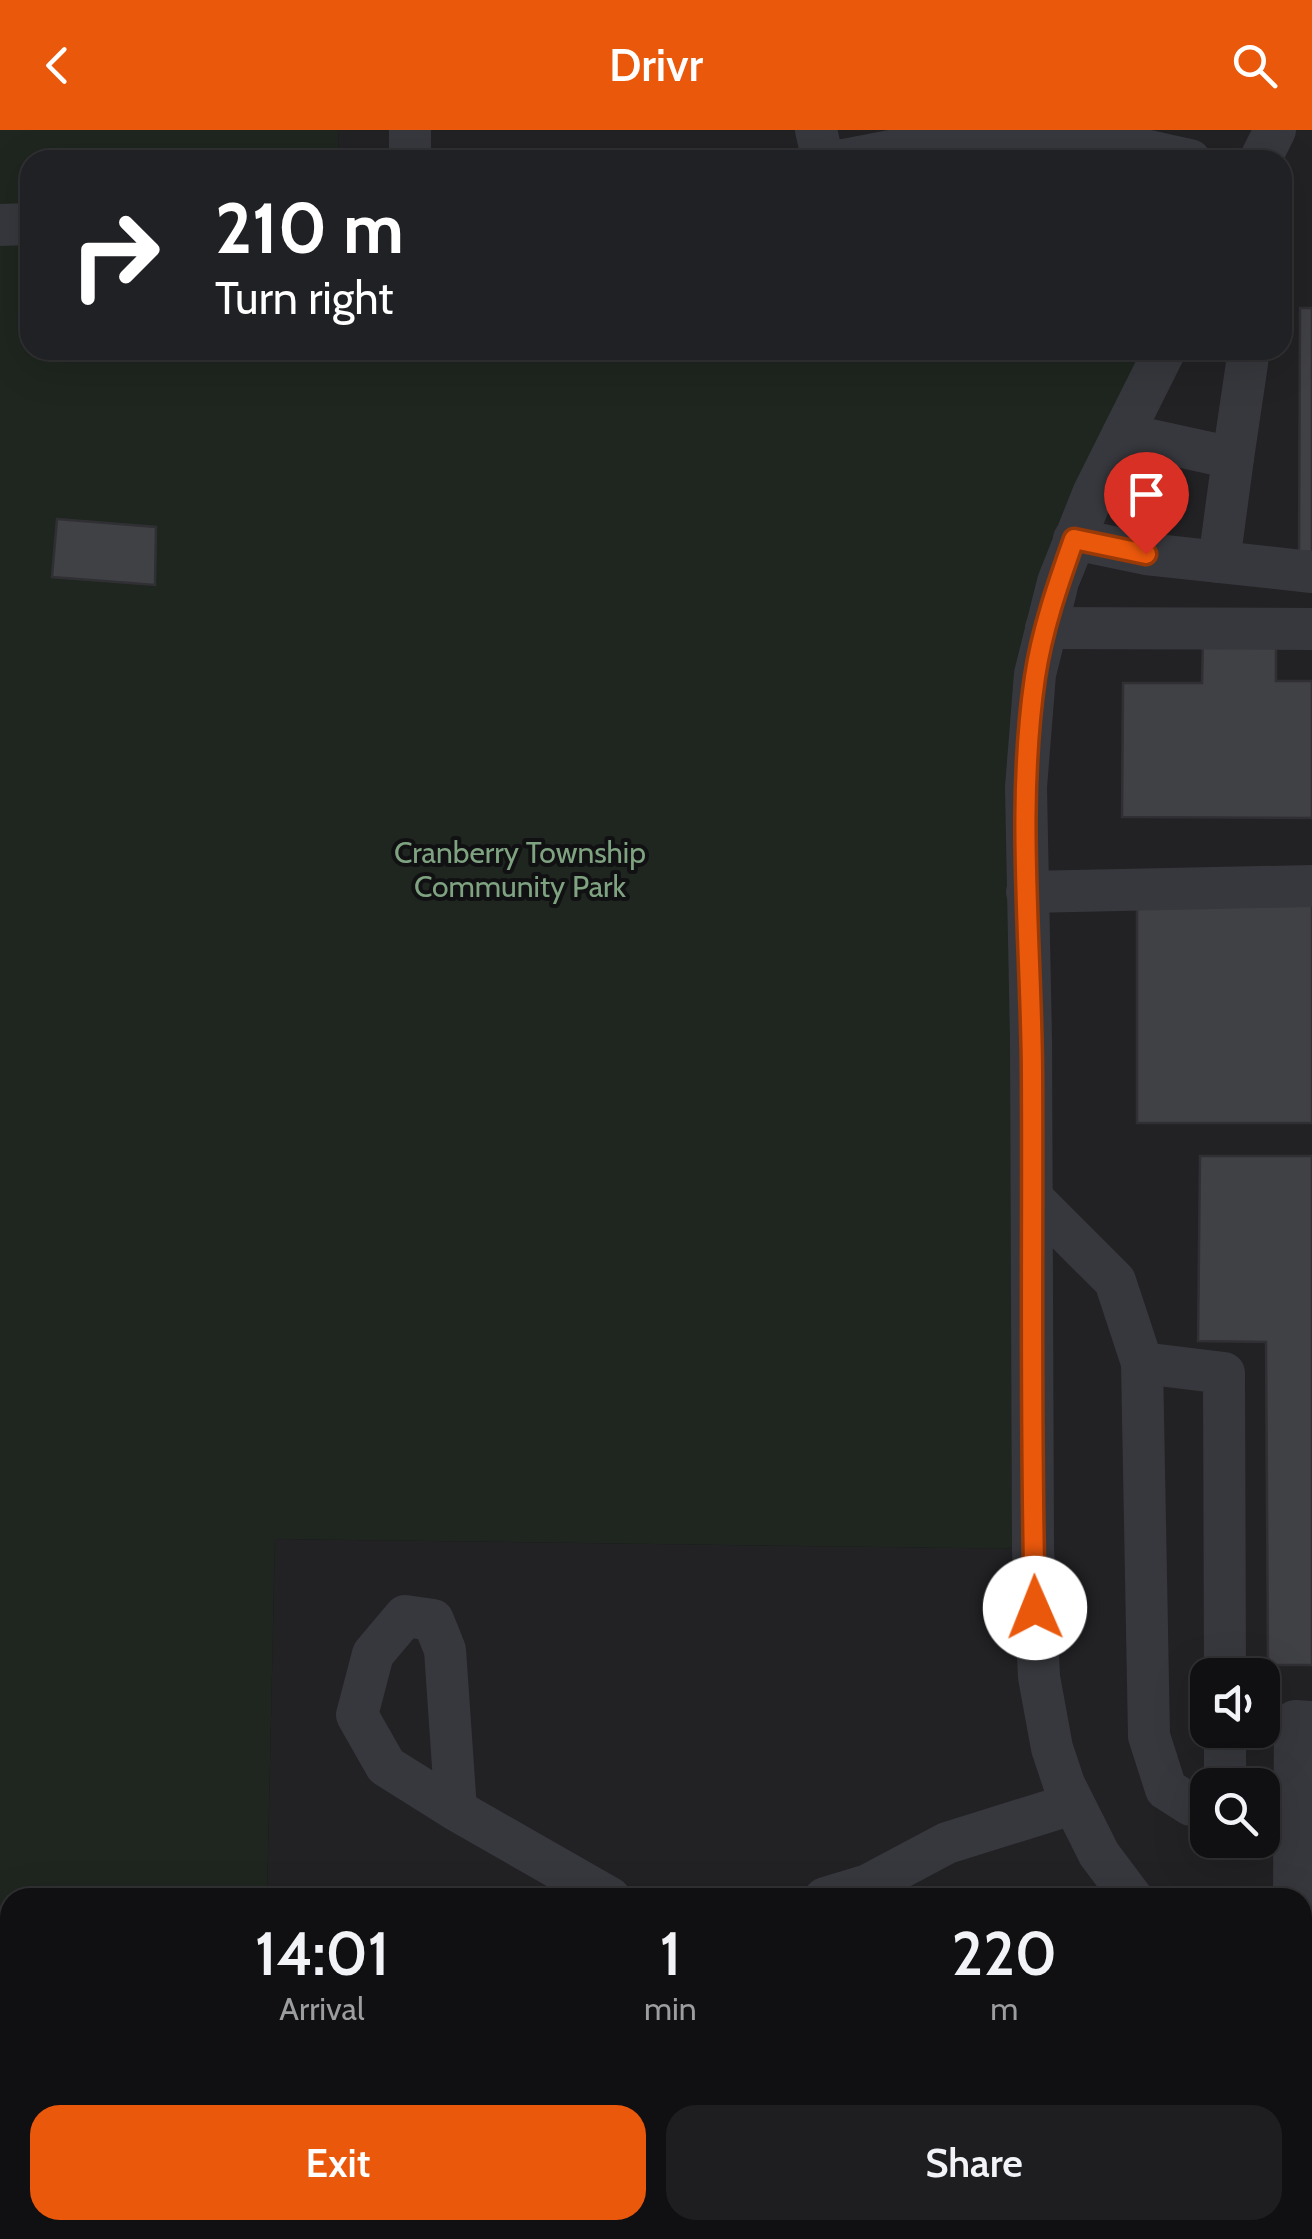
<!DOCTYPE html>
<style>
body{margin:0;font-family:Cabin,sans-serif;background:#1e1e20;color:#f1f3f6;height:100vh;display:flex;flex-direction:column;font-size:38px;white-space:nowrap}
*{box-sizing:border-box;margin:0}
p{font-size:32px;color:#9c9d9f}
.icon{flex:none;width:55px;height:55px;fill:none;stroke:currentColor;stroke-width:2;stroke-linecap:round;stroke-linejoin:round}
.map{position:relative;flex:1;overflow:hidden}
.drawer{position:absolute;left:0px;top:1758px;width:1312px;height:352px;display:flex;flex-direction:column;background:#101012;border-radius:30px 30px 0 0;box-shadow:0 10px 40px #0002,0 0 0 2px #303032}
.drawer>*{flex:none}
.banner{position:absolute;left:20px;top:20px;width:1272px;height:210px;border-radius:30px;box-shadow:0 10px 40px #0002,0 0 0 2px #303032;background:#202124;color:#fff;overflow:hidden}
.buttons{position:absolute;left:1190px;top:1528px;display:grid;gap:20px}
.buttons a{display:grid;place-items:center;width:90px;height:90px;border-radius:20px;background:#101012;box-shadow:0 10px 40px #0002,0 0 0 2px #303032;font-size:50px}
.pin{position:absolute;display:grid;place-items:center;width:85px;height:85px;color:#fff;margin:-102px -42px;border-radius:50% 50% 50% 0;rotate:-45deg;box-shadow:0 0 10px #0007}
.pin .icon{rotate:45deg}
.me{position:absolute;width:110px;margin:-55px;rotate:359deg;stroke-linejoin:round;filter:drop-shadow(0 0 8px #0008)}
.turn{display:flex;align-items:center;gap:35px;height:210px;padding:0 30px;font-size:45px}
.turn .icon{width:130px;height:130px;stroke-width:2.5}
.turn b{display:block;font-size:70px;line-height:85px}
.eta{display:flex;justify-content:space-evenly;align-items:center;height:170px;text-align:center}
.eta b{font-size:60px;font-weight:600;line-height:70px}
.button{display:flex;gap:20px;margin-top:auto;padding:20px 30px}
.button a{flex:1;height:115px;border-radius:30px;background:#ea580c;color:#fff;font-size:40px;font-weight:600;line-height:115px;text-align:center}
.button a+a{background:#1e1e20;color:#f1f3f6}
header{display:flex;justify-content:space-between;align-items:center;height:130px;padding:0 30px;background:#ea580c;color:#fff;font-size:45px;font-weight:600}
.map>svg:first-child{display:block}
.built{fill:#222225;fill-rule:evenodd}
.green{fill:#1e261f}
.building{fill:#404145;stroke:#303034;stroke-width:2.5}
.lines{fill:none;stroke-linecap:round;stroke-linejoin:round}
.minor{stroke:#37383d;stroke-width:42}
.route-casing{stroke:#983908;stroke-width:25}
.route{stroke:#ea580c;stroke-width:18}
.labels{text-anchor:middle;stroke-width:8;stroke-linejoin:round;paint-order:stroke}
.park-label{font-size:30px;fill:#7fa381;stroke:#111113}
</style>
<header><svg class="icon" aria-label="back" viewBox="0 0 24 24"><path d="M15 5l-7 7 7 7"/></svg>Drivr<svg class="icon" aria-label="search" viewBox="0 0 24 24"><circle cx="10" cy="10" r="6"/><path d="M15 15l6 6"/></svg></header>
<div class="map">
<svg width="1312" height="2109" viewBox="0 0 1312 2109">
<rect width="100%" height="100%" fill="#161618"/>
<path class="built" d="M338,0H1312V2109H0V2078L10,2077V2100H1302V1768L267,1767L275,1409L1033,1419L1030,592L1165,220H1282V30H339ZM1208,1545H1262V1600H1208ZM1208,1655H1262V1710H1208Z"/>
<path class="green" d="M0,0H338L339,30H30V220H1173L1046,498L1033,1419L275,1409L267,1767L10,1768V2077L0,2078Z"/>
<g class="building">
<path d="M1300,178H1312V422H1299Z"/>
<path d="M57,389L156,397L155,455L52,447Z"/>
<path d="M1203,508L1276,509V551H1312V688L1122,687L1123,553H1202Z"/>
<rect x="1137" y="773" width="175" height="220"/>
<path d="M1200,1026H1312V1535H1268L1266,1212L1198,1211Z"/>
</g>
<g class="lines">
<g class="minor">
<path d="M410,0V30"/>
<path d="M816,0L823,30"/>
<path d="M843,30C906,19 971,2 1036,4C1088,4 1140,20 1190,30"/>
<path d="M1260,30L1275,0"/>
<path d="M0,95L30,94"/>
<path d="M1123,304L1233,328L1219,432"/>
<path d="M1233,328L1249,220"/>
<path d="M1074,409L1146,424L1312,442"/>
<path d="M1046,498L1312,499"/>
<path d="M1027,762L1312,756"/>
<path d="M1033,1069L1115,1151L1142,1233L1149,1606L1166,1659L1191,1675L1208,1677"/>
<path d="M1142,1233L1224,1243L1225,1545"/>
<path d="M1225,1600V1655"/>
<path d="M456,1680L445,1520L433,1490L405,1486L373,1524L357,1585L386,1636L456,1680L610,1768"/>
<path d="M825,1768L868,1755L947,1713L1072,1674"/>
<path d="M1132,1768L1099,1724L1064,1654L1052,1618L1039,1547L1033,1419L1031,910L1026,657L1035,544L1058,452L1093,364L1165,220"/>
<path d="M1294,1768L1295,1591L1312,1592"/>
<path d="M1302,1866L1312,1868"/>
</g>
</g>
<g class="lines">
<defs>
<path id="route" d="M1035,1478C1030,1299 1033,1120 1032,941C1031,810 1016,677 1035,547C1042,500 1058,454 1074,409L1146,424"/>
</defs>
<use href="#route" class="route-casing"/>
<use href="#route" class="route"/>
</g>
<g class="labels">
<g class="park-label">
<text x="520" y="733">Cranberry Township<tspan x="520" dy="34">Community Park</tspan></text>
</g>
</g>
</svg>
<div class="buttons">
<a><svg class="icon" aria-label="sound" viewBox="0 0 24 24"><path d="M4 9h4l5-4v14l-5-4H4zM17 9q2 3 0 6"/></svg></a>
<a><svg class="icon" aria-label="search" viewBox="0 0 24 24"><circle cx="10" cy="10" r="6"/><path d="M15 15l6 6"/></svg></a>
</div>
<div class="pin" style="left:1146px;top:424px;background:#d93025"><svg class="icon" aria-label="arrive" viewBox="0 0 24 24"><path d="M6 21V4h12l-3 4 3 4H6"/></svg></div>
<svg class="me" style="left:1035px;top:1478px" viewBox="-20 -20 40 40"><circle r="19" fill="#fff"/><path d="M0-13L10 11 0 6-10 11z" fill="#ea580c"/></svg>
<div class="banner">
<div class="turn"><svg class="icon" aria-label="right" viewBox="0 0 24 24"><path d="M7 20v-9h11M14 6l5 5-5 5"/></svg><div><b>210 m</b>Turn right</div></div>
</div>
<section class="drawer">
<div class="eta">
<div><b>14:01</b><p>Arrival</p></div>
<div><b>1</b><p>min</p></div>
<div><b>220</b><p>m</p></div>
</div>
<div class="button"><a>Exit</a><a>Share</a></div>
</section>
</div>
